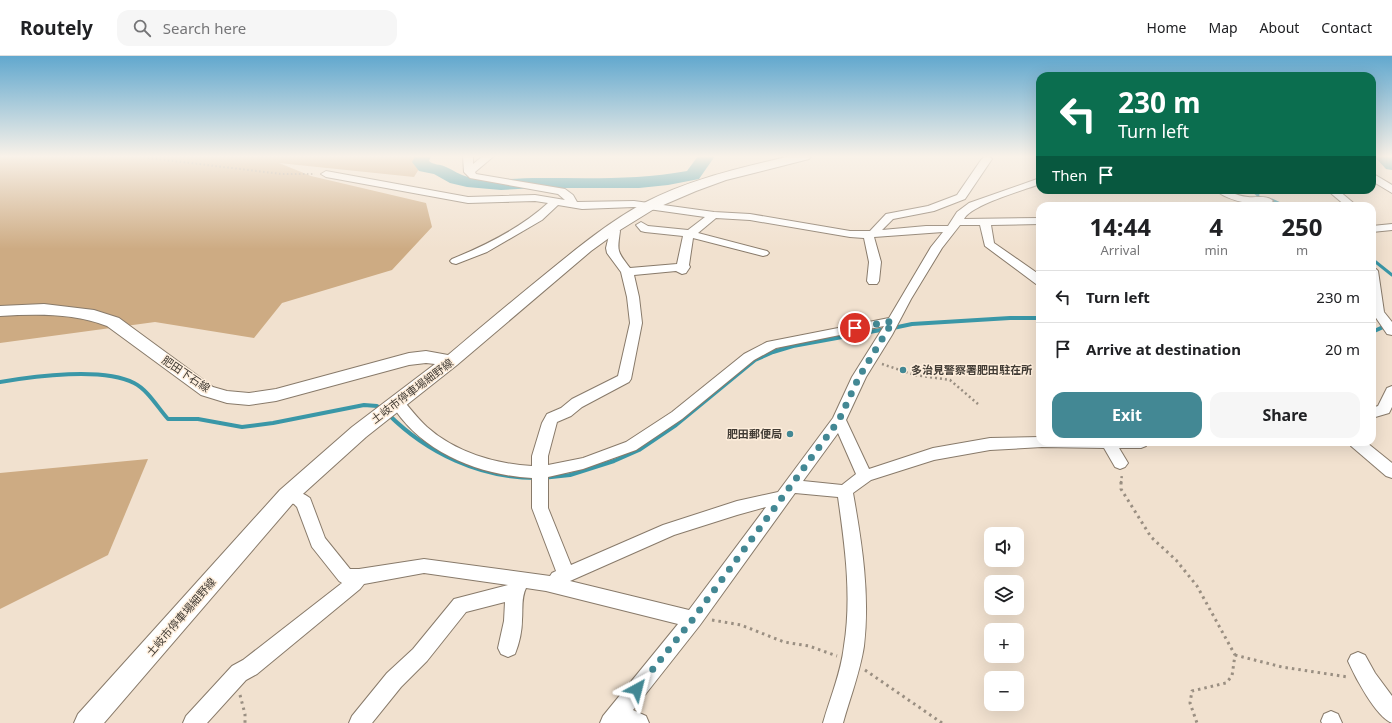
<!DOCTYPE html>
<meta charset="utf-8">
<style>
body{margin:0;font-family:"Noto Sans","Noto Sans JP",sans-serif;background:#f6f6f6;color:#202124;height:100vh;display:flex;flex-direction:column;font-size:15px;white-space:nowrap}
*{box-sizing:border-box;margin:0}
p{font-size:13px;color:#757577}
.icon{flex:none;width:22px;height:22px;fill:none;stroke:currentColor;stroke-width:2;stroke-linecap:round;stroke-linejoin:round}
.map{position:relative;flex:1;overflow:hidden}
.details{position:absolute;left:1036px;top:146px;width:340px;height:244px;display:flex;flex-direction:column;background:#fff;border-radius:12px;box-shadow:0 4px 16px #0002}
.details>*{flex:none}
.banner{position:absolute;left:1036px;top:16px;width:340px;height:122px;border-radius:12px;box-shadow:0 4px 16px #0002;background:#0b6e4f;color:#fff;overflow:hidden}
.controls{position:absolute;left:984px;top:471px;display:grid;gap:8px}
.controls a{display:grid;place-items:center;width:40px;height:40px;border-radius:8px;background:#fff;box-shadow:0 4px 16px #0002;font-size:20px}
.pin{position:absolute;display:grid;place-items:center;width:34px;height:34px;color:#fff;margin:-17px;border:2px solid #fff;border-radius:50%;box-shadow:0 1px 4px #0007}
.me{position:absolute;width:44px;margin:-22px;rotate:38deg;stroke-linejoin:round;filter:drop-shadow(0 0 3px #0008)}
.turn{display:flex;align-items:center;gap:14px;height:84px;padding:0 16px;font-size:18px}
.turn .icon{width:52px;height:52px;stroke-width:2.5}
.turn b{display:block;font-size:28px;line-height:34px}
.then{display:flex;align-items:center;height:38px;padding:0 16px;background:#0003;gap:8px;font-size:15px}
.eta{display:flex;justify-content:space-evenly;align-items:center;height:68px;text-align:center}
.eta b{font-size:24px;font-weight:700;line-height:28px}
.action{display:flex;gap:8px;margin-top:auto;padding:8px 16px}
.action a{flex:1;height:46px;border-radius:12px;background:#438894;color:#fff;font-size:16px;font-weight:700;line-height:46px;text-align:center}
.action a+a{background:#f6f6f6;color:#202124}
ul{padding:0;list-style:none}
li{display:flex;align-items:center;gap:12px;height:52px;padding:0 16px;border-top:1px solid #e0e0e0}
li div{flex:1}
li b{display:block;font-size:15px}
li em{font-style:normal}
header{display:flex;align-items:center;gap:24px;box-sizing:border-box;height:56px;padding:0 20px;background:#fff;border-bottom:1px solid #e0e0e0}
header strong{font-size:19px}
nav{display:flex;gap:22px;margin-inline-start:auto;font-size:14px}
.search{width:280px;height:36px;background:#f6f6f6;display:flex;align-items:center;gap:10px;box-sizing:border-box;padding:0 14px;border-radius:12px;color:#757577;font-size:15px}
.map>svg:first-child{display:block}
.green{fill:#cdab83}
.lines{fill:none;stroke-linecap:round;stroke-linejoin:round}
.stream-far1{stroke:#3a97a7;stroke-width:3}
.stream{stroke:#3a97a7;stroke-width:4}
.river{fill:#3a97a7;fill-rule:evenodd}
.minor-casing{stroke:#887a6a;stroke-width:2}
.major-casing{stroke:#887a6a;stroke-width:2}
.path-far2{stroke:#9a8f82;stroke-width:2;stroke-dasharray:1.5 2.5;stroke-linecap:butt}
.path-far1{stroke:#9a8f82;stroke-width:2.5;stroke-dasharray:2 3;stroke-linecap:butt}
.path{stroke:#9a8f82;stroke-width:3;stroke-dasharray:2.5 4;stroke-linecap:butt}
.minor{fill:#fff;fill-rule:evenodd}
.major{fill:#fff;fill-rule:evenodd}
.route{stroke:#438894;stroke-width:7;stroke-dasharray:0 12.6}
.poi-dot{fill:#438894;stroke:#feeedc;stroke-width:1.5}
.labels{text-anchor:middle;stroke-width:3;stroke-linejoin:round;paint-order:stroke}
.poi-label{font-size:11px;font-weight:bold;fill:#413b34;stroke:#feeedc;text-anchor:start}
.street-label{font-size:11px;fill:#413b34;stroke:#feeedc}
</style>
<header>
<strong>Routely</strong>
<div class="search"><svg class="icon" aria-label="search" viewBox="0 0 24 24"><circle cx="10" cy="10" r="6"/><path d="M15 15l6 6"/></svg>Search here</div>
<nav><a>Home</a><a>Map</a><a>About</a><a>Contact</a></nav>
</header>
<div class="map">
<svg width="1392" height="667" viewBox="0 0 1392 667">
<rect width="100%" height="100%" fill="#f1e1cf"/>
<g class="green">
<path d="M0,100H427L414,121L279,107L311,120L426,147L432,171L392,214L282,247L254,282L155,266L0,287Z"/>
<path d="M148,403L108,499L0,553V417Z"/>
</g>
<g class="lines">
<g class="stream-far1">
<path d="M1252,134L1258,139"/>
<path d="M1272,144L1285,150"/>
<path d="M1372,203L1392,219"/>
</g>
<g class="stream">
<path d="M893,272L912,268L1010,262H1040"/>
<path d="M1372,276L1392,267"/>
<path d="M0,326C35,320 103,311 134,327C148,334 158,352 168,363H198L242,371L273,367L364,349L377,350L382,354"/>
<path d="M388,358C427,397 480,422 536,422"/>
<path d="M542,422L570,419L614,405L639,394L676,369L755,304L773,296L793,290L886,273"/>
</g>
<g class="river">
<path d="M415,100H431L429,105C433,109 440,108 446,111C453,114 460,119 468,121C493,125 517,122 541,122C590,122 639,124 687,115L698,100H715L699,123L668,129L639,132H538L501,134L467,131L450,127L434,118L419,115L412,106Z"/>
<path d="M1374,100H1392V114L1386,113Z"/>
</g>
<defs>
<g id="minor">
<path d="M463,100H473V108L483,100H494L475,116L476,118L565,133L573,139L577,146L634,145L714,156L750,158L850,175H870L886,158L928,150L957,139L981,104L984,101H990L992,103L965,143L934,155L893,163L882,174L926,170H948L957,156L969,147L1040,122V128C1024,134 971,149 964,163L1040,162V168L991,169L994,187L1040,219V229L1036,228L985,190L980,169H960L942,192L911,243L892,279L866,321L846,364L869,413L933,392L990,382L1040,381V386H1149L1146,390L1141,392H1119L1128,407L1125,411L1120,413L1115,411L1104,392L1042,391L990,394L934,404L871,424L853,437C862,487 870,539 864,590C860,616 850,642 843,667H823C830,642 841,617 844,590C852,541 845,490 838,441L795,437L700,569L633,654L646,660L649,667H600L603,660L678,568L546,535L526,532C521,542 523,553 522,564C522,575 519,588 515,598L508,601L501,598L498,592L504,565L505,546L466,556L427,605L401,631L372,667H349L352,660L387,617L413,593L454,543L508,529L424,517L364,528L360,533L257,618L246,624L207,667H183L186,660L232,610L243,604L342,527L339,525L312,491L297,451L294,448L281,444L279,440L281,436C291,432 302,436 310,442L325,482L350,513H359L424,503L550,520L552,517L556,515L532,452V422C477,419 419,395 390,346L392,343L397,341L402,343C410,352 417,362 427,371C455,396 495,408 532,410V400L542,367L547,358L561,352L572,343L618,320L630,267L627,241L621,216L607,197L606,192L610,175L608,172L609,170H617L620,175C617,196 617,195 630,212L677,208L683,180L645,176L641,175L636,169L641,166L648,170L688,174L705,161L634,151L582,153L558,149L542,164L487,196L456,208L452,207L450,205L452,203C486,189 521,172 548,147L535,145L468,147L326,121L321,118L326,115L468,141L535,139L565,144L558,138L470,122L464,116ZM716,162L750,164L850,181L864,182L869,206L867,225L869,228H877L879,225L881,206L874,181L943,176L931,191L889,262L767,286L744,298L672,356L626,386L583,402L548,409V400L557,366L571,360L582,351L629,326L631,323L642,267L639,241L634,219L676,215L682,218L686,217L690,211L689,209L693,182L763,200L767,199L769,197L767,195L698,177ZM884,270L852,321L833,362L778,436L737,445L663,469L571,509L548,452V421L583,413L636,394L682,363L754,304L776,292ZM838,377L856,418L842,429L803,425ZM766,451L689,554L570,525L674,479L737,459Z"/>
<path d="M1372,117L1392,129V137L1372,125Z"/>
<path d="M1216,134C1230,134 1235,140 1248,141C1255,142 1268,139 1273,145C1265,154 1224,144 1216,134Z"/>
<path d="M1327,134H1338L1357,150H1346Z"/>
<path d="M1392,168V174L1372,176V170Z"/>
<path d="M1372,212L1376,213L1378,215L1384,256L1392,266V279L1387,278L1372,256Z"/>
<path d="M1392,330V351L1389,357L1372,362V352L1378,350L1387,332Z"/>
<path d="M1348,386H1366L1392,407V422L1386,420L1351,390Z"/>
<path d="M1358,596L1365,599L1375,617L1392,640V667C1376,661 1355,621 1348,605L1351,599Z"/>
<path d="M1331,655L1338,658L1342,667H1322L1321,665L1324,658Z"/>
</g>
<path id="major" d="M790,100H811L809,103L726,124L696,135L654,153L620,174L591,195L457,309L366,381L294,446L104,667H74L78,658L280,434L352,371L435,308L426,307L409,309L276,345L249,349L227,347L201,339L107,270C73,257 36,258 0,260V250L44,248L94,254L119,262L213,331L227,335L249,337L276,333L409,297L426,295L448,299C479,273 511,246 543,220C575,194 607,167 644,147C689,123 741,112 790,100Z"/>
</defs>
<use href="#minor" class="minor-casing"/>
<use href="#major" class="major-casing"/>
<path class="path-far2" d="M132,100L282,118H315"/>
<g class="path-far1">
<path d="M1040,256L1038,258L1040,263"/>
<path d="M882,308L915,319L950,324L978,348"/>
<path d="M1121,427L1122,418"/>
</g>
<g class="path">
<path d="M1121,426V433L1151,481L1176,504L1197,530L1235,599L1232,620L1226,627L1192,635L1190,647L1197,667"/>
<path d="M712,564L741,569L784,586L809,590L837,600"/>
<path d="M1235,599L1282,611L1348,621"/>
<path d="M865,614L942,667"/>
<path d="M240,639L245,658V667"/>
</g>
<use href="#minor" class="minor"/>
<use href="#major" class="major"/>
</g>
<linearGradient id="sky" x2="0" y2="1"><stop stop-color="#62a8ce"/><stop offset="0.52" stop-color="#f9f2e9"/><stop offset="1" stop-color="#f9f2e9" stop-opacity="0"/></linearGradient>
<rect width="1392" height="193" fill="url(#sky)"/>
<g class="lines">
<path class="route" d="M637,633L693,563L839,364L859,321L893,265L855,272"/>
</g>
<g class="poi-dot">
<circle cx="903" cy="314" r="4"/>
<circle cx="790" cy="378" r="4"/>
</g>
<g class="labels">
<g class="poi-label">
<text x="911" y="318">多治見警察署肥田駐在所</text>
<text x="782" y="382" text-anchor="end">肥田郵便局</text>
</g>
<g class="street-label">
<text transform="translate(186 318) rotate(34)" y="4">肥田下石線</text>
<text transform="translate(412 335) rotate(-37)" y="4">土岐市停車場細野線</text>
<text transform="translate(181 561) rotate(-49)" y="4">土岐市停車場細野線</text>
</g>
</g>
</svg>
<div class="controls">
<a><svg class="icon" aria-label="sound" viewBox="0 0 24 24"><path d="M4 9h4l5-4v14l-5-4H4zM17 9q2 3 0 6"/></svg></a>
<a><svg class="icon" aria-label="layers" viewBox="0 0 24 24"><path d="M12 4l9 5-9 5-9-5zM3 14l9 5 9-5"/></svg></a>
<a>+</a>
<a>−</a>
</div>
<div class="pin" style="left:855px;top:272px;background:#d93025"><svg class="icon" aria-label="arrive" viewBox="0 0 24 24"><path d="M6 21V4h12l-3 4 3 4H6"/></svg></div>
<svg class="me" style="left:637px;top:633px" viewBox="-20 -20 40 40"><path d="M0-17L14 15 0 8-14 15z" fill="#438894" stroke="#fff" stroke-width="4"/></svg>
<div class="banner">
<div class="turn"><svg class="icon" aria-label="left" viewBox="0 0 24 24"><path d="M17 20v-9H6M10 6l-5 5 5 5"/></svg><div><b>230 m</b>Turn left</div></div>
<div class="then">Then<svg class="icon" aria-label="arrive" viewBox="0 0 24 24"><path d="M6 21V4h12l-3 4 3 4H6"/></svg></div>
</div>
<section class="details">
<div class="eta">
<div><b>14:44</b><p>Arrival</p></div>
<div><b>4</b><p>min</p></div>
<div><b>250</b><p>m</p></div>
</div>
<ul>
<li><svg class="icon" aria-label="left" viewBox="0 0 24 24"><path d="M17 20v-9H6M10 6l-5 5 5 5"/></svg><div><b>Turn left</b></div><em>230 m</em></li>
<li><svg class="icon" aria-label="arrive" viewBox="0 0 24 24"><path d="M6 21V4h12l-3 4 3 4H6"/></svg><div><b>Arrive at destination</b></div><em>20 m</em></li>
</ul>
<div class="action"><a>Exit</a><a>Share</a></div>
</section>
</div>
